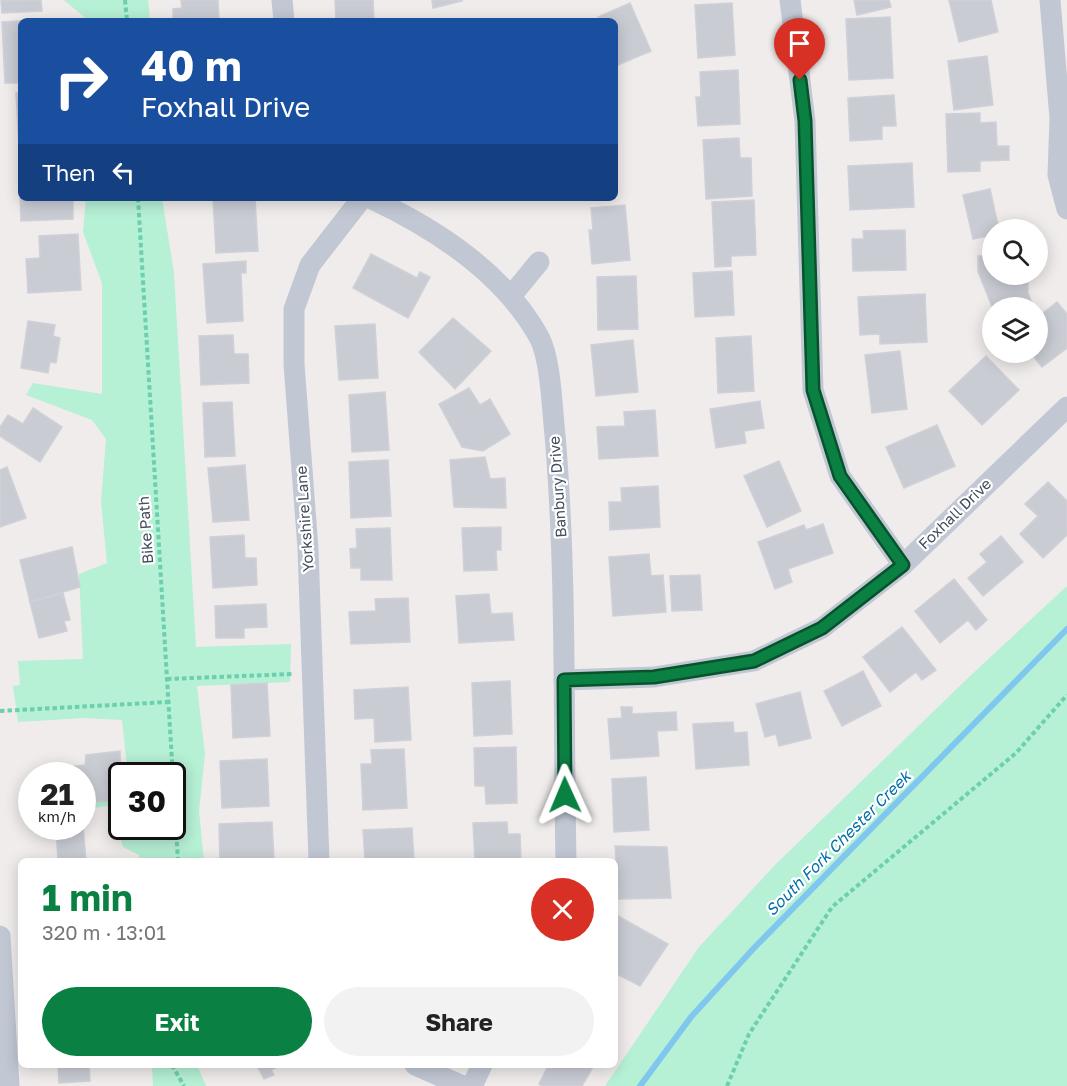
<!DOCTYPE html>
<meta charset="utf-8">
<style>
body{margin:0;font-family:"Golos Text",sans-serif;background:#f2f2f2;color:#222;height:100vh;display:flex;flex-direction:column;font-size:22px;white-space:nowrap}
*{box-sizing:border-box;margin:0}
p{font-size:20px;color:#767676}
.icon{flex:none;width:33px;height:33px;fill:none;stroke:currentColor;stroke-width:2;stroke-linecap:round;stroke-linejoin:round}
.map{position:relative;flex:1;overflow:hidden}
.sheet{position:absolute;left:18px;top:858px;width:600px;height:210px;display:flex;flex-direction:column;background:#fff;border-radius:9px;box-shadow:0 3px 15px #0003}
.sheet>*{flex:none}
.banner{position:absolute;left:18px;top:18px;width:600px;height:183px;border-radius:9px;box-shadow:0 3px 15px #0003;background:#1a4fa0;color:#fff;overflow:hidden}
.fabs{position:absolute;left:982px;top:219px;display:grid;gap:12px}
.fabs a{display:grid;place-items:center;width:66px;height:66px;border-radius:50%;background:#fff;box-shadow:0 3px 15px #0003;font-size:30px}
.speed{position:absolute;left:18px;top:762px;display:flex;gap:12px;font-size:30px;font-weight:700;text-align:center}
.speed>*{display:grid;place-content:center;width:78px;height:78px;border-radius:50%;background:#fff;box-shadow:0 3px 15px #0003;line-height:1}
.speed small{font-size:15px;font-weight:400}
.speed .limit{border:3px solid #111;border-radius:9px;background:#fff;color:#111}
.pin{position:absolute;display:grid;place-items:center;width:51px;height:51px;color:#fff;margin:-62px -26px;border-radius:50% 50% 50% 0;rotate:-45deg;box-shadow:0 0 6px #0007}
.pin .icon{rotate:45deg}
.me{position:absolute;width:66px;margin:-33px;rotate:359deg;stroke-linejoin:round;filter:drop-shadow(0 0 4px #0008)}
.turn{display:flex;align-items:center;gap:21px;height:126px;padding:0 24px;font-size:27px}
.turn .icon{width:78px;height:78px;stroke-width:2.5}
.turn b{display:block;font-size:42px;line-height:51px}
.then{display:flex;align-items:center;height:57px;padding:0 24px;background:#0003;gap:12px;font-size:22px}
.round{display:grid;place-items:center;flex:none;width:63px;height:63px;border-radius:32px;background:#f2f2f2}
.head{display:flex;align-items:center;justify-content:space-between;height:102px;padding:0 24px}
h1{font-size:36px;font-weight:700;line-height:45px;color:#0b8043}
.button{display:flex;gap:12px;margin-top:auto;padding:12px 24px}
.button a{flex:1;height:69px;border-radius:36px;background:#0b8043;color:#fff;font-size:24px;font-weight:700;line-height:69px;text-align:center}
.button a+a{background:#f2f2f2;color:#222}
.map>svg:first-child{display:block}
.green{fill:#b6f0d5}
.lines{fill:none;stroke-linecap:round;stroke-linejoin:round}
.stream{stroke:#80c7f0;stroke-width:6}
.building{fill:#caccd4;stroke:#cfd0d8;stroke-width:1.5}
.path{stroke:#6ccfae;stroke-width:4;stroke-dasharray:4.5 3;stroke-linecap:butt}
.minor{stroke:#c1c8d4;stroke-width:21}
.route-casing{stroke:#07532c;stroke-width:15}
.route{stroke:#0b8043;stroke-width:10}
.labels{text-anchor:middle;stroke-width:4.5;stroke-linejoin:round;paint-order:stroke}
.street-label{font-size:15px;fill:#434c5a;stroke:#fff}
.water-label{font-size:16px;font-style:italic;fill:#056fab;stroke:#fff}
</style>
<div class="map">
<svg width="1067" height="1086" viewBox="0 0 1067 1086">
<rect width="100%" height="100%" fill="#efeceb"/>
<g class="green">
<path d="M64,0H148L150,21H89Z"/>
<path d="M86,198H162L174,273L196,647L291,644L290,682L197,686L205,754L199,811L204,861H139V855L123,847L111,805L83,810V795L121,794L122,826H172V776L128,775L122,720L84,718L18,722L13,686L20,685L18,661L83,659L79,574L107,563L101,502L106,439L92,420L26,395L33,383L102,394V283L83,232Z"/>
<path d="M1067,586V1086H605L699,947L776,864L969,677Z"/>
<path d="M152,1065H197L206,1086H153Z"/>
</g>
<g class="lines">
<path class="stream" d="M640,1086L691,1017L754,948L1067,629"/>
</g>
<g class="building">
<path d="M1,0H41L42,11L2,13Z"/>
<path d="M181,0H218L219,21H173V9L182,8Z"/>
<path d="M335,0H373L374,21H336Z"/>
<path d="M432,0H462V1L433,8Z"/>
<path d="M854,0H889L891,7L857,15Z"/>
<path d="M949,0H991L998,32L959,42Z"/>
<path d="M630,3L651,51L615,66V21H600L598,17Z"/>
<path d="M732,3L735,55L698,58L695,5Z"/>
<path d="M890,17L893,78L849,80L846,19Z"/>
<path d="M36,20L21,21V83H5L2,22Z"/>
<path d="M987,56L993,105L954,110L948,61Z"/>
<path d="M738,70L740,124L698,126L696,97H701L700,72Z"/>
<path d="M16,93H21V146H19Z"/>
<path d="M894,95L896,126H882V139L850,141L848,98Z"/>
<path d="M980,113V123L996,122L997,146H1009V160L980,161V171L948,172L946,114Z"/>
<path d="M739,138L740,158H751L752,196L706,199L703,140Z"/>
<path d="M912,163L914,207L850,210L848,166Z"/>
<path d="M19,171H21V198H73V219L21,221Z"/>
<path d="M990,189L999,230H993V235L973,239L963,195Z"/>
<path d="M213,198H255L258,251L216,253Z"/>
<path d="M754,200L756,255L731,256V266L715,267L712,202Z"/>
<path d="M625,205L630,260L592,264L589,230H593L591,208Z"/>
<path d="M905,230L906,270L853,271L852,239H864L863,231Z"/>
<path d="M78,234L81,290L28,293L26,259L40,258L39,236Z"/>
<path d="M371,254L417,278L420,272L430,277L408,318L353,288Z"/>
<path d="M978,256H993V274H1028V293L1031,301L1014,308L993,309L978,271Z"/>
<path d="M246,261V273H241L243,321L207,323L203,264Z"/>
<path d="M732,271L734,315L695,317L693,273Z"/>
<path d="M636,276L638,329L598,330L597,277Z"/>
<path d="M925,294L927,342L880,344V334L860,335L858,297Z"/>
<path d="M1057,302L1067,314V348L1042,367L1030,352H1038V317Z"/>
<path d="M453,318L491,351L455,389L419,352Z"/>
<path d="M28,321L55,325L53,336L60,338L56,363L50,362L48,373L21,368Z"/>
<path d="M375,324L378,378L339,380L335,326Z"/>
<path d="M233,335L234,354H248L249,383L201,385L199,336Z"/>
<path d="M751,336L754,391L718,393L716,338Z"/>
<path d="M633,340L638,392L596,396L591,345Z"/>
<path d="M900,351L907,409L872,413L865,355Z"/>
<path d="M986,356L1019,390L982,425L949,391Z"/>
<path d="M469,388L480,405L490,399L510,434L483,451L462,447L439,404Z"/>
<path d="M385,392L389,450L352,452L349,395Z"/>
<path d="M760,401L764,428L744,431L746,443L716,448L710,409Z"/>
<path d="M232,402L235,456L205,457L203,403Z"/>
<path d="M33,408L62,427L40,462L0,436V427L8,415L23,424Z"/>
<path d="M655,410L658,456L599,459L597,427L625,426L624,412Z"/>
<path d="M937,425L955,466L904,488L886,447Z"/>
<path d="M485,457L490,479L505,478L506,508L454,507L450,460Z"/>
<path d="M388,460L391,516L351,518L349,462Z"/>
<path d="M779,461L801,511L767,527L744,476Z"/>
<path d="M245,465L249,520L213,522L208,468Z"/>
<path d="M7,467L26,518L0,527V470Z"/>
<path d="M1048,482L1067,501V535L1043,558L1020,534L1038,516L1025,504Z"/>
<path d="M658,486L660,527L610,530L609,502H622L621,488Z"/>
<path d="M823,524L833,553L788,569L792,582L775,589L758,542L804,525L806,530Z"/>
<path d="M501,527V550H496L497,570L464,571L462,528Z"/>
<path d="M390,528L392,580H361V568H351L350,549L357,548L356,529Z"/>
<path d="M244,535L245,558H256L257,585L213,588L210,537Z"/>
<path d="M1001,536L1023,562L983,596L968,578L987,562L980,554Z"/>
<path d="M72,547L80,587L30,602L20,560Z"/>
<path d="M649,554L651,576L663,575L666,612L613,616L609,557Z"/>
<path d="M700,575L702,610L672,611L670,576Z"/>
<path d="M954,579L987,620L976,630L968,620L940,643L915,611Z"/>
<path d="M63,593L70,620L64,621L67,631L39,638L30,602Z"/>
<path d="M489,594L491,614L512,613L514,640L459,643L456,596Z"/>
<path d="M408,598L410,642L351,644L349,612L376,611L375,599Z"/>
<path d="M266,604L267,627L244,628V638H216L215,606Z"/>
<path d="M902,627L936,670L922,680L916,672L890,692L863,657Z"/>
<path d="M863,671L881,706L842,726L824,691Z"/>
<path d="M510,681L512,734L474,736L472,683Z"/>
<path d="M267,683L270,736L233,738L231,685Z"/>
<path d="M408,687L411,740L375,742L374,718L355,719L354,690Z"/>
<path d="M800,692L811,738L779,746L776,734L765,737L756,704Z"/>
<path d="M621,707H632V714L676,712L677,730L657,731L659,756L611,759L608,719L622,718Z"/>
<path d="M733,722L734,733L747,732L749,765L696,769L693,724Z"/>
<path d="M516,747L517,803L486,804L485,786H475L474,748Z"/>
<path d="M404,749L407,808L363,810L361,764H372L371,750Z"/>
<path d="M120,751L121,801L82,802V776H38L37,771L85,765L86,755Z"/>
<path d="M267,759L269,806L222,808L220,761Z"/>
<path d="M646,777L649,830L614,832L612,779Z"/>
<path d="M82,814L86,861H58L56,826H82Z"/>
<path d="M272,822L274,861H220L219,824Z"/>
<path d="M507,822L508,834H520L521,861H475L473,823Z"/>
<path d="M412,828L414,860L365,861L363,830Z"/>
<path d="M615,846L667,847L671,898L619,899Z"/>
<path d="M618,916L668,944L640,986L615,973V921Z"/>
<path d="M58,1065H89L90,1081L59,1083Z"/>
<path d="M257,1065H281L271,1070L274,1075L264,1079Z"/>
<path d="M541,1065H594L582,1086H542L539,1084L547,1068Z"/>
</g>
<g class="lines">
<g class="path">
<path d="M125,0L127,21"/>
<path d="M138,198L178,861"/>
<path d="M167,679L293,674"/>
<path d="M0,711L168,702"/>
<path d="M172,1065L184,1086"/>
<path d="M727,1086L749,1034L832,907L1016,753L1067,695"/>
</g>
<g class="minor">
<path d="M282,0L284,21"/>
<path d="M790,0L805,121L813,390L840,476L903,565"/>
<path d="M1050,0L1060,118L1058,175L1067,209"/>
<path d="M370,198C436,229 503,272 539,337C551,359 552,409 555,435C567,577 563,719 566,861"/>
<path d="M511,296L539,262"/>
<path d="M564,680L654,677L754,661L822,628L903,565L1067,407"/>
<path d="M319,861L308,549L294,364V309L310,265L362,198"/>
<path d="M0,936L9,1086"/>
<path d="M415,1065L463,1086"/>
<path d="M472,1086L482,1065"/>
</g>
</g>
<g class="lines">
<defs>
<path id="route" d="M565,795L564,680L654,677L754,661L822,628L903,565L840,476L813,390L805,121L800,80"/>
</defs>
<use href="#route" class="route-casing"/>
<use href="#route" class="route"/>
</g>
<g class="labels">
<g class="street-label">
<text transform="translate(558 487) rotate(-94)" y="5">Banbury Drive</text>
<text transform="translate(955 514) rotate(-44)" y="5">Foxhall Drive</text>
<text transform="translate(305 519) rotate(-94)" y="5">Yorkshire Lane</text>
<text transform="translate(146 530) rotate(-94)" y="5">Bike Path</text>
</g>
<g class="water-label">
<text transform="translate(838 843) rotate(-45)" y="6">South Fork Chester Creek</text>
</g>
</g>
</svg>
<div class="fabs">
<a><svg class="icon" aria-label="search" viewBox="0 0 24 24"><circle cx="10" cy="10" r="6"/><path d="M15 15l6 6"/></svg></a>
<a><svg class="icon" aria-label="layers" viewBox="0 0 24 24"><path d="M12 4l9 5-9 5-9-5zM3 14l9 5 9-5"/></svg></a>
</div>
<div class="speed"><div>21<small>km/h</small></div><div class="limit">30</div></div>
<div class="pin" style="left:800px;top:80px;background:#d93025"><svg class="icon" aria-label="arrive" viewBox="0 0 24 24"><path d="M6 21V4h12l-3 4 3 4H6"/></svg></div>
<svg class="me" style="left:565px;top:795px" viewBox="-20 -20 40 40"><path d="M0-17L14 15 0 8-14 15z" fill="#0b8043" stroke="#fff" stroke-width="4"/></svg>
<div class="banner">
<div class="turn"><svg class="icon" aria-label="right" viewBox="0 0 24 24"><path d="M7 20v-9h11M14 6l5 5-5 5"/></svg><div><b>40 m</b>Foxhall Drive</div></div>
<div class="then">Then<svg class="icon" aria-label="left" viewBox="0 0 24 24"><path d="M17 20v-9H6M10 6l-5 5 5 5"/></svg></div>
</div>
<section class="sheet">
<div class="head"><div><h1>1 min</h1><p>320 m · 13:01</p></div><a class="round" style="background:#d93025;color:#fff"><svg class="icon" aria-label="close" viewBox="0 0 24 24"><path d="M6 6l12 12M18 6L6 18"/></svg></a></div>
<div class="button"><a>Exit</a><a>Share</a></div>
</section>
</div>
